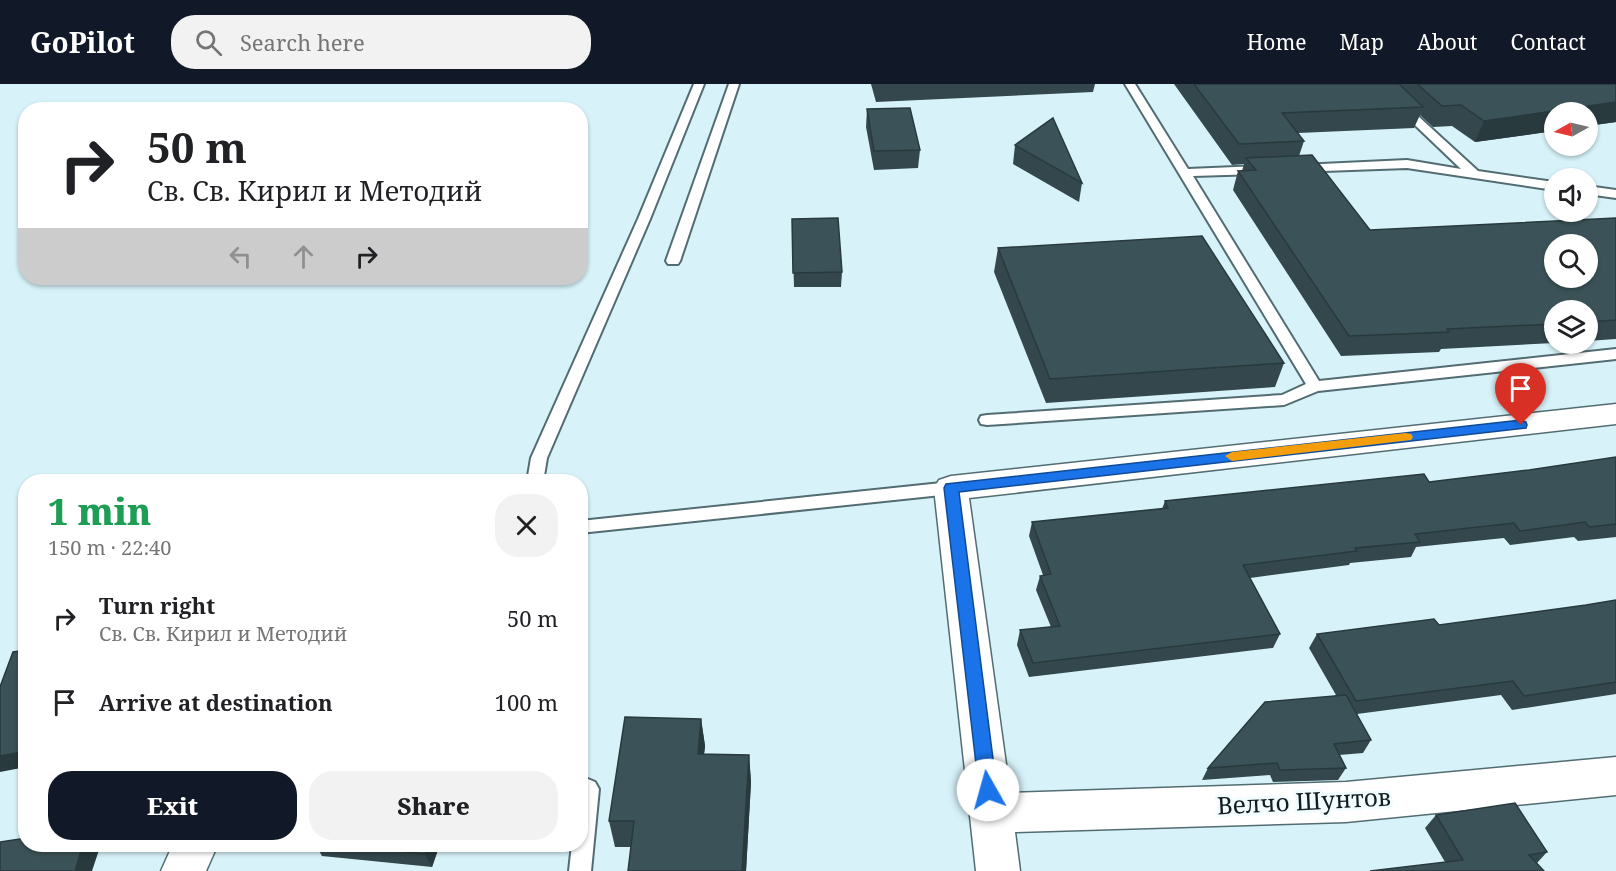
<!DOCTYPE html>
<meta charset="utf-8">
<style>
body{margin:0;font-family:"Noto Serif",serif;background:#f2f2f2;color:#202124;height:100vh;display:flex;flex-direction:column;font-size:22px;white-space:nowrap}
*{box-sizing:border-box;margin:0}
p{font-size:20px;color:#757577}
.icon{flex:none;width:33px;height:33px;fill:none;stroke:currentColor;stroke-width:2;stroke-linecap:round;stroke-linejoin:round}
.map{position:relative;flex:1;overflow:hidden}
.side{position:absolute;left:18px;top:390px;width:570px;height:378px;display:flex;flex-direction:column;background:#fff;border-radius:24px;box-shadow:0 2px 4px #0004}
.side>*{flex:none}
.hud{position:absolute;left:18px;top:18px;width:570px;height:183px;border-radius:24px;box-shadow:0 2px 4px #0004;background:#fff;color:#202124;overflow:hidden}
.needle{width:39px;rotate:262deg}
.controls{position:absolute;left:1544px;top:18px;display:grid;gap:12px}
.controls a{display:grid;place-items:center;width:54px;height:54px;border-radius:50%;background:#fff;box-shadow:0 2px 4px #0004;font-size:30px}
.pin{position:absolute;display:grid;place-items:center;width:51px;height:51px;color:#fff;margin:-62px -26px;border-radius:50% 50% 50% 0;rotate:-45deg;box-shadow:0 0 6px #0007}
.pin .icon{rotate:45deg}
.me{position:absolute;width:66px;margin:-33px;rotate:353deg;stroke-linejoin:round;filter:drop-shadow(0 0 4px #0008)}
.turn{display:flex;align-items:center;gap:21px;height:126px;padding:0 30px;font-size:27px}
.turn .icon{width:78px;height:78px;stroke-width:2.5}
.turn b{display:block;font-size:42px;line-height:51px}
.lanes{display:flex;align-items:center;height:57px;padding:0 30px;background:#0003;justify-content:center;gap:30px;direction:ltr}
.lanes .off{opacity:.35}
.round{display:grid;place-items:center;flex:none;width:63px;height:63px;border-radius:24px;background:#f2f2f2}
.overview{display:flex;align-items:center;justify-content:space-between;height:102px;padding:0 30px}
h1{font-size:36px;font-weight:800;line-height:45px;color:#1e9e55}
.action{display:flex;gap:12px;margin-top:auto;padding:12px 30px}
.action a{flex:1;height:69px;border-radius:24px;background:#111827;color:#fff;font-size:24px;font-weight:800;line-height:69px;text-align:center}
.action a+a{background:#f2f2f2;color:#202124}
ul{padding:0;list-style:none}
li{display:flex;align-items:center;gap:18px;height:84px;padding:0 30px}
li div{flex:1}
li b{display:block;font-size:22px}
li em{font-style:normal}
header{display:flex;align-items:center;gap:36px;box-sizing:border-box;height:84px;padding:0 30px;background:#111827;color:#fff}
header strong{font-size:28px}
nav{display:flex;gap:33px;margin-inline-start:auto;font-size:21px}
.search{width:420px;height:54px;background:#f2f2f2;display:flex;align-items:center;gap:15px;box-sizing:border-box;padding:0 21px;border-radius:24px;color:#757577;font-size:22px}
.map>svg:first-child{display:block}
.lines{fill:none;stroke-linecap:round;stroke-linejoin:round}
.lane-casing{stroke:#536c72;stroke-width:4}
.street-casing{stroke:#536c72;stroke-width:3}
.lane{fill:#fff;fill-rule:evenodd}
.street{fill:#fff;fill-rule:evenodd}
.wall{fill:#33474c}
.shaded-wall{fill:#293a3e}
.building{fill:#3b5358;stroke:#293a3e;stroke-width:1.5;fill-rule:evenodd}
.route{fill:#1a73e8;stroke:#114b97;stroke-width:1.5}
.slow{fill:#f59e0b}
.labels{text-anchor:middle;stroke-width:6;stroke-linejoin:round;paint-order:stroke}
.near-street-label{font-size:24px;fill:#131d1f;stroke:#f1fcff}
</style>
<header>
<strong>GoPilot</strong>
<div class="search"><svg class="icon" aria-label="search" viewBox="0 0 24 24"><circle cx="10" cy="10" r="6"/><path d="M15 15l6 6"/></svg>Search here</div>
<nav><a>Home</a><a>Map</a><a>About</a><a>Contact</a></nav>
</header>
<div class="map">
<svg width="1616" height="787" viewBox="0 0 1616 787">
<rect width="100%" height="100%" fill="#d7f2f9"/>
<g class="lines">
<defs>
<g id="lane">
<path d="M694,0H704L650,135L547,374L543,398H527L531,374L638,135Z"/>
<path d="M729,0H739L680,177L678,180H668L666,177Z"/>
<path d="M1125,0H1135L1188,85L1259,82L1265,86L1259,90L1193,92L1319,297L1616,265V275L1318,307L1284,321L987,341L981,340L979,336L981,332L987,331L1282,311L1306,300Z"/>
<path d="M1372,0H1383L1478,87L1554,98V106L1407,84L1296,88V82L1300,81L1407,76L1461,85Z"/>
<path d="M1587,102L1616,106V114L1587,110Z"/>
<path d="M951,398L957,400L959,404L957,408L951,410L580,449V437Z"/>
<path d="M588,695L595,698L599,705L591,787H569L572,760H580V698Z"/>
</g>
<g id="street">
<path d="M1616,320V340L969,414L1010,709L1346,698L1616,673V711L1346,738L1015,748L1020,787H976L934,404L939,396L951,392Z"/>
<path d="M173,760H218L206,787H161Z"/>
</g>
</defs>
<use href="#lane" class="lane-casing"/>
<use href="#street" class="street-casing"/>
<use href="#lane" class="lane"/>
<use href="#street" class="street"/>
</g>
<g class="wall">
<path d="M871,0H1095L1093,8L876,18Z"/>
<path d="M1174,0H1616V38L1587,42L1554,28V47L1475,58L1452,42L1433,43L1420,31L1414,44L1298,49L1304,57L1299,72L1370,146L1616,134V255L1587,257V226H1554V259L1441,265L1439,268L1341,272L1233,106L1238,87H1242L1244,80L1232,81Z"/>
<path d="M867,25L920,66L918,84L874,86L866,43Z"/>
<path d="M1015,61L1082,99L1079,118L1013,80Z"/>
<path d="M792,135L842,188L841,203H794Z"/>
<path d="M998,164L1284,279L1275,303L1046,319L994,188Z"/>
<path d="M1616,373V453L1578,457L1574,453L1510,461L1504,454L1416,463L1411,473L1350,479L1349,481L1250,494L1280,550L1273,564L1029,593L1017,561L1020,546L1051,543L1036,506L1040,492L1043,491L1029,452L1032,438L1162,425L1165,417L1429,398L1529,386Z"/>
<path d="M1616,516V610L1512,626L1501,611L1357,630L1371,656L1363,669L1339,671L1346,684L1338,696L1273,698L1270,691L1202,696L1208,684L1336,611L1309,564L1317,550L1439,541L1586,521Z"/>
<path d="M701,635L705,662L704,670L749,671L751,698L746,787H628L631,763H615L609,737Z"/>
<path d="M1436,731L1547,768L1537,779L1445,778L1425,744Z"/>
<path d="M315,760H440L432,783L322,772Z"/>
</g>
<g class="shaded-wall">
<path d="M1616,18V38L1587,42V28H1554V47L1475,58L1484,37Z"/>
<path d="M701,635L705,662L701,697L698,670Z"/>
<path d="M26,667V683L0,688V672Z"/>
<path d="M749,671L751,698L746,787H742Z"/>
<path d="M83,760H101L92,787H75Z"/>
<path d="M429,760H440L432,783L425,770Z"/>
</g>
<g class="building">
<path d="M1194,0H1399L1423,23L1282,29L1304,57L1239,60Z"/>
<path d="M1417,0H1616V18L1484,37L1461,21L1442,22Z"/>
<path d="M910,24L920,66L874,67L867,25Z"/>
<path d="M1053,34L1082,99L1015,61Z"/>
<path d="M1312,71L1370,146L1616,134V236L1587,238V226H1554V240L1447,245L1449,248L1349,252L1238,87L1256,86L1246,74ZM1554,160H1587V194H1554Z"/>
<path d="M838,134L842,188L793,189L792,135Z"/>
<path d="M1202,152L1284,279L1050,295L998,164Z"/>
<path d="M1616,373V440L1589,443L1585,438L1520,447L1514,439L1415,450L1420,458L1355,464L1357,467L1243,481L1280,550L1033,579L1020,546L1060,542L1040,492L1051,490L1032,438L1168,424L1165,417L1424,390L1429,398L1529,386Z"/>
<path d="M1616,516V598L1524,612L1513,597L1356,617L1317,550L1434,535L1439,541L1586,521Z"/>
<path d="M26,566V667L0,672V603L13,568Z"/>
<path d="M1346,611L1371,656L1334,660L1346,684L1280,686L1277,679L1208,684L1265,618Z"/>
<path d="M625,633L701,635L698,670L749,671L742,787H628L634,737H609Z"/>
<path d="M1515,719L1547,768L1529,771L1544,787H1370L1463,776L1436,731Z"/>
<path d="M26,754V760H83L75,787H0V758Z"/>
<path d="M332,760H429L425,770Z"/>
</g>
<path class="route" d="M1521,336L1526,338L1527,341L1526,344L959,408L997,706L994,711L988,714L982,711L979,706L944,404L946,400Z"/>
<path class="slow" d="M1406,349L1411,350L1413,353L1411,356L1232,377L1225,372L1232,368Z"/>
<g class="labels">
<g class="near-street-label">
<text transform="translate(1304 718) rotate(-3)" y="8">Велчо Шунтов</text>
</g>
</g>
</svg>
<div class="controls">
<a><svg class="needle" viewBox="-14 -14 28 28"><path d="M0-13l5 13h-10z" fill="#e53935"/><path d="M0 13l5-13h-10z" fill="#757577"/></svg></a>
<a><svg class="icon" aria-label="sound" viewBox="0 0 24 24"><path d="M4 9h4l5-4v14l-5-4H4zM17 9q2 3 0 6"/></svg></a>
<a><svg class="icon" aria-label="search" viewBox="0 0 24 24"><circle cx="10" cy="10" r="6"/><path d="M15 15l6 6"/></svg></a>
<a><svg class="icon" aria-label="layers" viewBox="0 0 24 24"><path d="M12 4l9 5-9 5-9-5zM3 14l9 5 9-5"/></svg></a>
</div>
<div class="pin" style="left:1521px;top:341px;background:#d93025"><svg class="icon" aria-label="arrive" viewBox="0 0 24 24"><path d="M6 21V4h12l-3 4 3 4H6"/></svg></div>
<svg class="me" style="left:988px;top:706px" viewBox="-20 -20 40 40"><circle r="19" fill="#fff"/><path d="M0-13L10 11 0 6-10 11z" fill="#1a73e8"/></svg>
<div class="hud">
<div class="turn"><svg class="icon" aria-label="right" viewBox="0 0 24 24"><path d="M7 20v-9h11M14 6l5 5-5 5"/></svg><div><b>50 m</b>Св. Св. Кирил и Методий</div></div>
<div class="lanes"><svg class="icon off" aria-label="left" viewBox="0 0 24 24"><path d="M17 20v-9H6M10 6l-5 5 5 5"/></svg><svg class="icon off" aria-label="ahead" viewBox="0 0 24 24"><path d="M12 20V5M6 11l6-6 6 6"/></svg><svg class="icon" aria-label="right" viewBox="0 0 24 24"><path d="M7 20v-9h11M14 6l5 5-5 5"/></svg></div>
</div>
<section class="side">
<div class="overview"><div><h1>1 min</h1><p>150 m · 22:40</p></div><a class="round"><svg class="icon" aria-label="close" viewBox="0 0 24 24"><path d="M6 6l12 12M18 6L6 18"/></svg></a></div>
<ul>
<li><svg class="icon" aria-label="right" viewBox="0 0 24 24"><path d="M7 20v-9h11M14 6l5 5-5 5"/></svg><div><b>Turn right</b><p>Св. Св. Кирил и Методий</p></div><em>50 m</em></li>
<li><svg class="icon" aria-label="arrive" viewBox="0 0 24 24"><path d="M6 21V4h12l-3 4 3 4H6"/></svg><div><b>Arrive at destination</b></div><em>100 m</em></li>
</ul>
<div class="action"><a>Exit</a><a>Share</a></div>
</section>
</div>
